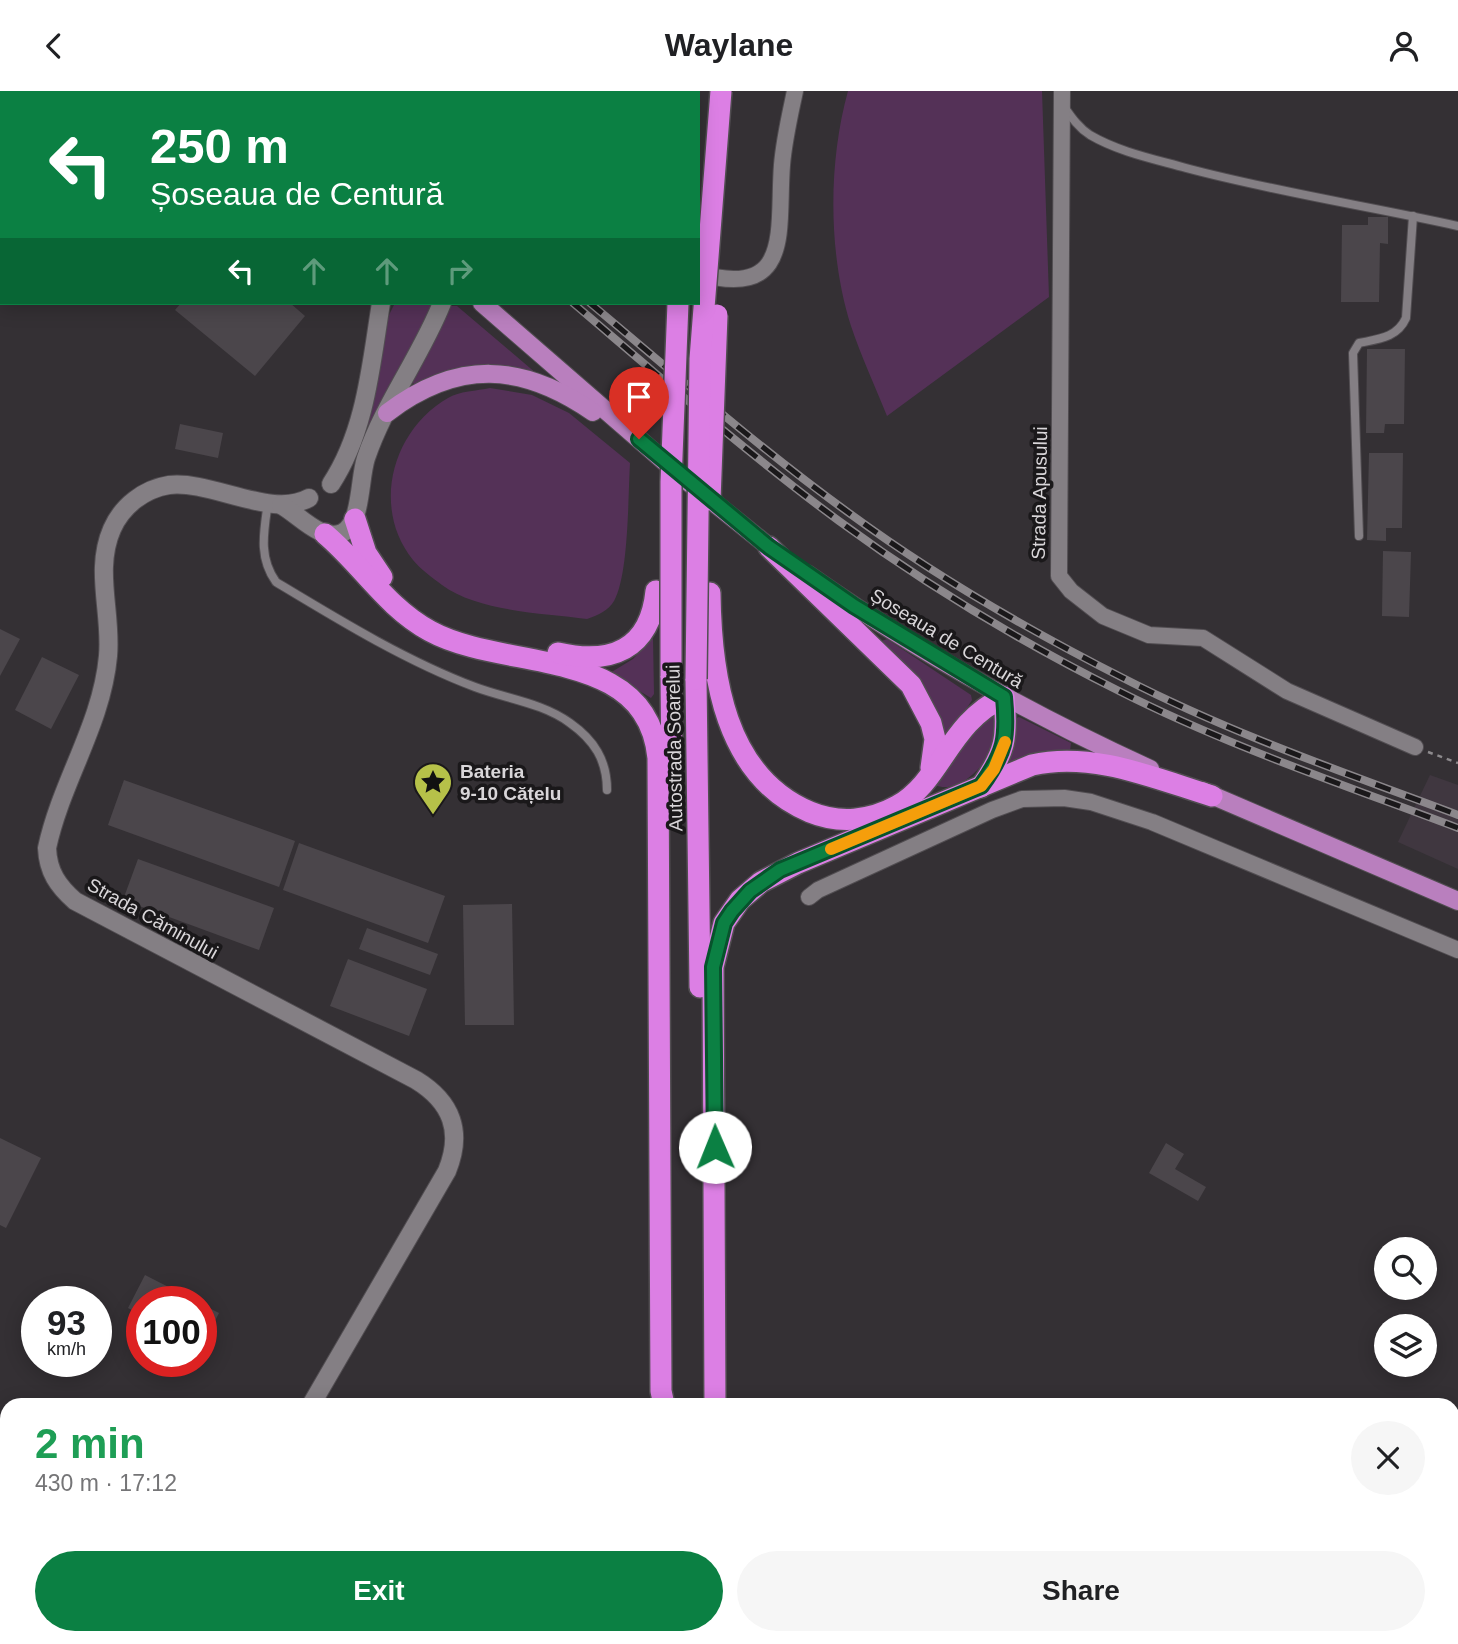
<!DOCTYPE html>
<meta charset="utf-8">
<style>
body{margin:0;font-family:Arial,sans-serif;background:#f6f6f6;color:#202124;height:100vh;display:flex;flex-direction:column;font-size:26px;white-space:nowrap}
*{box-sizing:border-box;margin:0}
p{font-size:23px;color:#757577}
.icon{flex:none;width:38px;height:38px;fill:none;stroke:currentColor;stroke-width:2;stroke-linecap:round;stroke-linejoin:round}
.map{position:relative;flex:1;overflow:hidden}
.details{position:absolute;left:0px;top:1307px;width:1460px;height:247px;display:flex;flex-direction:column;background:#fff;border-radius:21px 21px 0 0;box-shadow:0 4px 18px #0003}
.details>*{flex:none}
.hud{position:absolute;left:0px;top:0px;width:700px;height:214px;box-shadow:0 4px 18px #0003;background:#0b8043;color:#fff;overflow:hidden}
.controls{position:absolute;left:1374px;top:1146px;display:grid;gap:14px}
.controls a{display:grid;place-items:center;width:63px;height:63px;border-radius:50%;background:#fff;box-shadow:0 4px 18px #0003;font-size:35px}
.speed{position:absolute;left:21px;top:1195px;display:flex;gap:14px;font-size:35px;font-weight:700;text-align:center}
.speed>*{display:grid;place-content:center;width:91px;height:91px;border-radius:50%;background:#fff;box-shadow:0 4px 18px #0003;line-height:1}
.speed small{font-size:18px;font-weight:400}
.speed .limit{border:10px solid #d22;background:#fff;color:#111}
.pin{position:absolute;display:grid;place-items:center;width:60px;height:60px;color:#fff;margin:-72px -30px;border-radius:50% 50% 50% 0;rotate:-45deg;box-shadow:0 0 7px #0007}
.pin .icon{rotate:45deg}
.me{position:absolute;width:77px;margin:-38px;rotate:359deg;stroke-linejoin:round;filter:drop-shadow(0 0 5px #0008)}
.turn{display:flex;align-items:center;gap:24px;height:147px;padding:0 35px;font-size:32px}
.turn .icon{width:91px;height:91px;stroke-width:2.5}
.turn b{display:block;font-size:49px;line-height:60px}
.lanes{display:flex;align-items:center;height:66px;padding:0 35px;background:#0003;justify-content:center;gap:35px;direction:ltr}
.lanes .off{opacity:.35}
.round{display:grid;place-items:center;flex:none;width:74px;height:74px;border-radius:37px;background:#f6f6f6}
.head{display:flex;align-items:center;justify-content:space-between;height:119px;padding:0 35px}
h1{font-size:42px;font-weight:700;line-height:52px;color:#1e9e55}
.primary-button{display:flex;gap:14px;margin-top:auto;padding:14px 35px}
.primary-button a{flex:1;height:80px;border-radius:42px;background:#0b8043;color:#fff;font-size:28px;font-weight:700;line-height:80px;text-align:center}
.primary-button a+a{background:#f6f6f6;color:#202124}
header{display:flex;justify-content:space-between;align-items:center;height:91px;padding:0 35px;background:#fff;font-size:32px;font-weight:700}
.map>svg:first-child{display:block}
.built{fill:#403740}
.green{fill:#543157}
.building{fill:#4b464b}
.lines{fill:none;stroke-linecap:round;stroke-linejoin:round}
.service-casing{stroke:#514d51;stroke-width:10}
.minor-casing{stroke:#514d51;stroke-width:18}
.tertiary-casing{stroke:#514d51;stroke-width:20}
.primary-casing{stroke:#514d51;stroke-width:20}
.motorway-casing{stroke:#514d51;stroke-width:24}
.path{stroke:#8d8a8d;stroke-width:2.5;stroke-dasharray:5 5;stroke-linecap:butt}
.service{stroke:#847f84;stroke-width:8}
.minor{stroke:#847f84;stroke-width:16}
.tertiary{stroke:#847f84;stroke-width:18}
.primary{stroke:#b97fbe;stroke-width:18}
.motorway{stroke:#dc7fe4;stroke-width:21}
.rail-casing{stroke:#8b878b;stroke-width:8}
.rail{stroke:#1a181a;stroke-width:5;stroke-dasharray:16;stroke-linecap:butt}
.motorway-bridge-casing{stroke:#514d51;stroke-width:24;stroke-linecap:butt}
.motorway-bridge{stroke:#dc7fe4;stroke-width:21}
.route-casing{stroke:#07532c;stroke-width:18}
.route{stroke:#0b8043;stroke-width:12}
.slow{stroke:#f59e0b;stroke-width:12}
.labels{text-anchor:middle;stroke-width:7;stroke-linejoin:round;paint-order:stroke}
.street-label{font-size:19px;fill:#d9d6d9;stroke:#1a181a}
.poi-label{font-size:19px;font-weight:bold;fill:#d9d6d9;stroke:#1a181a;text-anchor:start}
</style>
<header><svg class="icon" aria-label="back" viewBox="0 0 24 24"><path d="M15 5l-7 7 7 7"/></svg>Waylane<svg class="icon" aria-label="person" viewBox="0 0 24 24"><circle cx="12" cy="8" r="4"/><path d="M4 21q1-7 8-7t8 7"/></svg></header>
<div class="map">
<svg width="1458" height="1553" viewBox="0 0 1458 1553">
<rect width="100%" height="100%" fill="#343034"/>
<g class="built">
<path d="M1430,684L1458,694V778L1398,751Z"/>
<path d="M0,1398L7,1399V1547H633L632,1553H0Z"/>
</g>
<g class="green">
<path d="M411,0H646V2Z"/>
<path d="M848,0H1042L1049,206L887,325C875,295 861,265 851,235C828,163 828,72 848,0Z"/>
<path d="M395,212H438L376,333L369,335L365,331L385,232Z"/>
<path d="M450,215H457L537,283C489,277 464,270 419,294L411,292Z"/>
<path d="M490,297L532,304L569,322L630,372C628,404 629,484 614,510C608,520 598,524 587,528C543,522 479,521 442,494C433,487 420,478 413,469C371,417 392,339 448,307C459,300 477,300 490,297Z"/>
<path d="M653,547L654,603L651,607L610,582L633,568Z"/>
<path d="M887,548L971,604L972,609L951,642L943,643L879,551Z"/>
<path d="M993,621L1000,629C997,638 996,648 992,657C985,676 957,704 935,694L934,685Z"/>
<path d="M1019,626L1071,652L1070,660L1008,673L1003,668L1013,629Z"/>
</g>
<g class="building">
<path d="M1368,126H1388V153L1380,152L1379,211H1341L1342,134H1368Z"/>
<path d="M181,212H290L305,225L255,285L175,219Z"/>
<path d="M1367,258H1405L1404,333H1385L1384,342H1366Z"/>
<path d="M180,333L223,342L218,367L175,358Z"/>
<path d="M1369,362H1403L1402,437H1386V450L1367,449Z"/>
<path d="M1383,460L1411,461L1409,526L1382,525Z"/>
<path d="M0,538L20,548L0,585Z"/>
<path d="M42,566L79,584L51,638L15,619Z"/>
<path d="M124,689L295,750L279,796L108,734Z"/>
<path d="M299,752L445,805L428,852L283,799Z"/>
<path d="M138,768L274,817L259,859L123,809Z"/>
<path d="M512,813L514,934H465L463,814Z"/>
<path d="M367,837L438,863L430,884L359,858Z"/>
<path d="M348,868L427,898L409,945L330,915Z"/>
<path d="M0,1047L41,1067L6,1137L0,1134Z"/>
<path d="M1166,1052L1184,1063L1175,1078L1206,1096L1198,1110L1149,1082Z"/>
<path d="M145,1184L198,1211H142V1224L128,1217Z"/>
<path d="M201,1213L219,1222L201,1257Z"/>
<path d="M0,1427L7,1429V1488L0,1486Z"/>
<path d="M0,1508L7,1509V1547H81L80,1553H0Z"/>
<path d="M364,1547L362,1553L336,1548V1547Z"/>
<path d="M421,1547H501L517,1553H419Z"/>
</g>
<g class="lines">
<defs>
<g id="service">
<path d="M1065,17C1072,27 1079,37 1090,44C1119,61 1154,68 1186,77C1276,101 1368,115 1458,135"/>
<path d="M268,411C264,440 258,466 276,491C339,529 406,570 475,596C507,608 543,612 570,632C594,649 607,669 607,699"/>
<path d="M1359,445L1353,262L1359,252C1378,248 1397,247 1406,227L1413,125"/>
</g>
<g id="minor">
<path d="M535,0L536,2"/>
<path d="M1062,0L1059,485L1071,500L1103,525L1149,544L1203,547L1287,600L1415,656"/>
<path d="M698,182C794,210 777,137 782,74C784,49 790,24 795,0"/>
<path d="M809,806L818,799L992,719L1022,708L1064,707L1091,711L1152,731L1458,859"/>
</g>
<g id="tertiary">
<path d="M331,393C366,340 371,273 381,212"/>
<path d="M309,407C271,428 212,389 169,394C144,398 122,415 112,438C94,479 112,522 108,565C102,633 61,691 47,757C48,781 58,795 75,810L416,989C452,1011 463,1041 447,1080L311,1314"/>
<path d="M281,414C298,423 321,451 342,442C362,433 359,388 366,367C384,313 421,265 442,212"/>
<path d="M173,1553L177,1547"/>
</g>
<g id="primary">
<path d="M234,0L236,2"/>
<path d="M482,212L687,390L778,463"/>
<path d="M387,322C458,268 522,272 593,321"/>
<path d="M807,483C915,559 1030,623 1150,678"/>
<path d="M1202,700L1458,810"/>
</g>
<g id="motorway">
<path d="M682,2V0"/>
<path d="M355,428L366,462L382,486"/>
<path d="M325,443C362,474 386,516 430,540C505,581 647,554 658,667L661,1300L664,1314"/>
<path d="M769,456L911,594L931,632L935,648L931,677"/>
<path d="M710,502C711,583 724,685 810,721C839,733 870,730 897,715C942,690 948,632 1004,606C1008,647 1005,662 981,696"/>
<path d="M558,562C611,574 650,559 656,500"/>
<path d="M671,585L672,681"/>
<path d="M696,588L700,896"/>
<path d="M715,1314L713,876L724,832L740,809L761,791L798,772L1032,674C1092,660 1154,687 1212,705"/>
<path d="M671,1553V1547"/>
<path d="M698,1553L699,1547"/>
</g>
</defs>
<use href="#service" class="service-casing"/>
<use href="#minor" class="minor-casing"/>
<use href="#tertiary" class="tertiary-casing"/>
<use href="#primary" class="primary-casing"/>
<use href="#motorway" class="motorway-casing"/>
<path class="path" d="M1428,661L1458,672"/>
<use href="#service" class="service"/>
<use href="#minor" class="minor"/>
<use href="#tertiary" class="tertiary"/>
<use href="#primary" class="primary"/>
<use href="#motorway" class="motorway"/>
<defs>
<g id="rail">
<path d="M321,0L323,2"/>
<path d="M339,0L341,2"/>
<path d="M573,212C660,286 747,362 839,430C926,494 1023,552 1119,600C1228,655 1344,694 1458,737"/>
<path d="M590,212C675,283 759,357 849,422C935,485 1030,540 1125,588C1232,643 1346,682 1458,724"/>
</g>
</defs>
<use href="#rail" class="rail-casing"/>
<use href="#rail" class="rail"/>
<defs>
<g id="motorway-bridge">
<path d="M710,409L717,224"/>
<path d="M671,585V391L678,212"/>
<path d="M696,588L700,268L721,0"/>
</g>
</defs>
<use href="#motorway-bridge" class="motorway-bridge-casing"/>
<use href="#motorway-bridge" class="motorway-bridge"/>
</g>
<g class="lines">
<defs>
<path id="route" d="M639,348L769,456L854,515L1004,606C1008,647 1005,662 981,695L780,779L750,800L732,820L724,832L713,876L715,1056"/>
</defs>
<use href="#route" class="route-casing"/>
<use href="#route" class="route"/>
<path class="slow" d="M831,758L981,695L994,678L1005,651"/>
</g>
<defs>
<symbol id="sight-pin" viewBox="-11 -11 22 30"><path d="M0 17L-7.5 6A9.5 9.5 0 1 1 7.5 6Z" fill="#b6c149" stroke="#1a181a"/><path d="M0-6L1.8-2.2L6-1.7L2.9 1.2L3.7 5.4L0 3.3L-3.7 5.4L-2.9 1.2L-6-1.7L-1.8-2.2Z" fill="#111"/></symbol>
</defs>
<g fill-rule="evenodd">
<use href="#sight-pin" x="411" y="669" width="44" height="60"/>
</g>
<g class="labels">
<g class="street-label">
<text transform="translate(1039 402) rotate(-89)" y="7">Strada Apusului</text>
<text transform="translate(947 547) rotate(31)" y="7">Șoseaua de Centură</text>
<text transform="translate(674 657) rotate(-91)" y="7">Autostrada Soarelui</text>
<text transform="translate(153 827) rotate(29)" y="7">Strada Căminului</text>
</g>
<g class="poi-label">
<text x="460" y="687">Bateria<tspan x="460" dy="22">9-10 Cățelu</tspan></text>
</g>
</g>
</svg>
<div class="controls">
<a><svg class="icon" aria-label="search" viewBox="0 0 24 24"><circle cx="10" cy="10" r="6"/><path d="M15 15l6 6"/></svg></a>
<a><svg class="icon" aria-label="layers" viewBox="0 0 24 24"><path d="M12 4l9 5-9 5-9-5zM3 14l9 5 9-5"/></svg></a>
</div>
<div class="speed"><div>93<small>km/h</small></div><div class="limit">100</div></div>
<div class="pin" style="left:639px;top:348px;background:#d93025"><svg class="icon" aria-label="arrive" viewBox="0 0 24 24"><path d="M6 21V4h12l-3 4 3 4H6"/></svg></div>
<svg class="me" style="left:715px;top:1056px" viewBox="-20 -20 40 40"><circle r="19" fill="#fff"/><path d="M0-13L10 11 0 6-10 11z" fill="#0b8043"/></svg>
<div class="hud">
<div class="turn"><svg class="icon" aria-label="left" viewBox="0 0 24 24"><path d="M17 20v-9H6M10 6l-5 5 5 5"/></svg><div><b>250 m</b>Șoseaua de Centură</div></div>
<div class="lanes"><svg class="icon" aria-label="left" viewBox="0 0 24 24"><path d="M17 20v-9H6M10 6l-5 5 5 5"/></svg><svg class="icon off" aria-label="ahead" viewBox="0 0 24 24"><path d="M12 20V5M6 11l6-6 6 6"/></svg><svg class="icon off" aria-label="ahead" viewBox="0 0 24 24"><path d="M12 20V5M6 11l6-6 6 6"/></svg><svg class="icon off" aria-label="right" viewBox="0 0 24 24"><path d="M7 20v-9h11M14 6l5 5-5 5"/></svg></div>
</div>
<section class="details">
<div class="head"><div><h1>2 min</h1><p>430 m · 17:12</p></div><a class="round"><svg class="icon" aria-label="close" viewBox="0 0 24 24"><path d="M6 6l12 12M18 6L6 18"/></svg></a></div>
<div class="primary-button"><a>Exit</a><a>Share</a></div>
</section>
</div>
